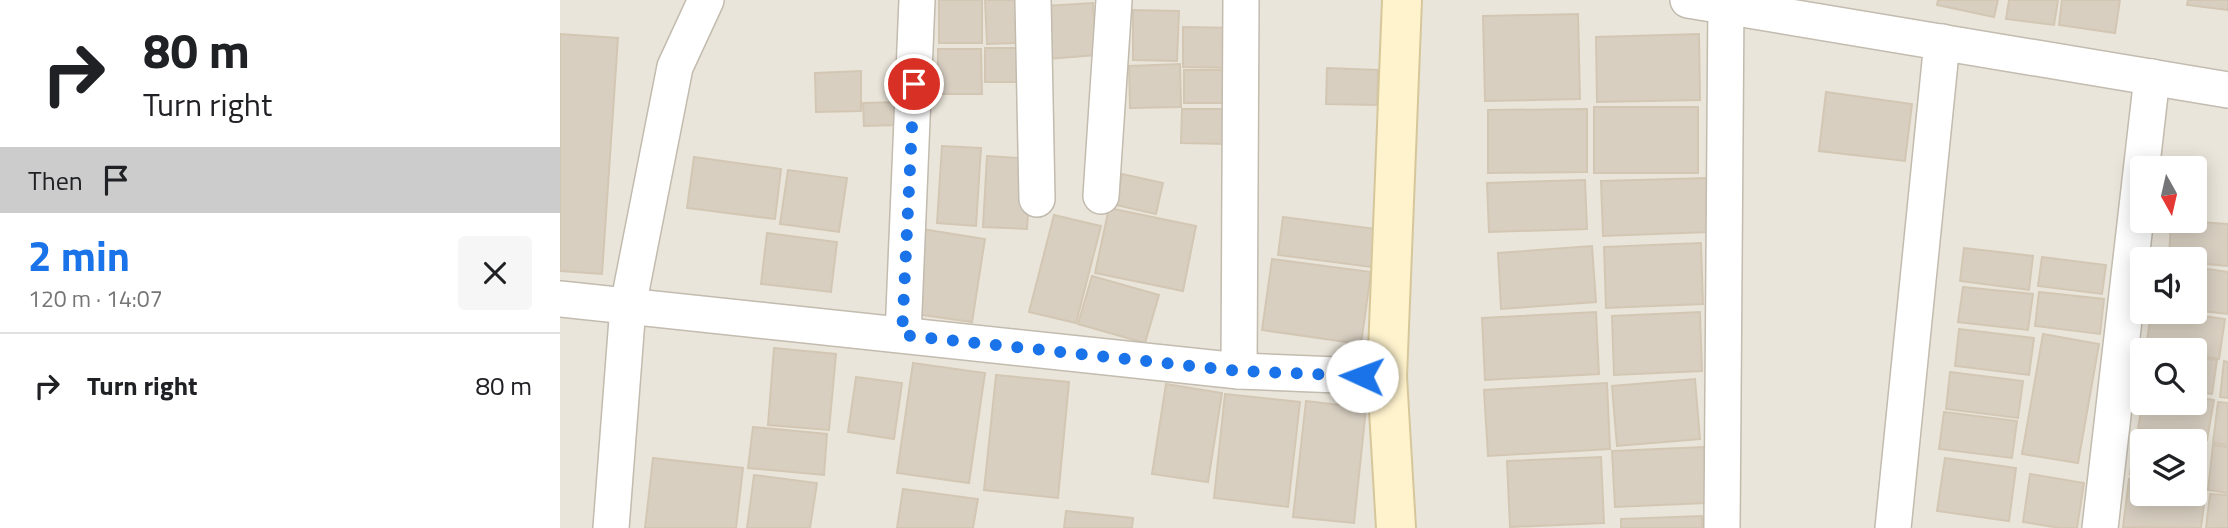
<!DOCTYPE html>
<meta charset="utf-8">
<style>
body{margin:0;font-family:"Titillium Web",sans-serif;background:#f6f6f6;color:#202124;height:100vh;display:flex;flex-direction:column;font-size:26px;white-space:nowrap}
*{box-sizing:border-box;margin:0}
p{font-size:23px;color:#757577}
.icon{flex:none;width:38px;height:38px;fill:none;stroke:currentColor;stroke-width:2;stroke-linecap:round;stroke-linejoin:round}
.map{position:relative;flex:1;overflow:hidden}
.sheet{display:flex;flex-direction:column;background:#fff;width:560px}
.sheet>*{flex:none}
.top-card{background:#fff;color:#202124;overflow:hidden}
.needle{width:46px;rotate:172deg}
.tools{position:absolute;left:1570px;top:156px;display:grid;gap:14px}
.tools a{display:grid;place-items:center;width:77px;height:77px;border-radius:7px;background:#fff;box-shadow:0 4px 18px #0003;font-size:35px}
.pin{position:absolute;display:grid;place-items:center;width:60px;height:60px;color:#fff;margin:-30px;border:4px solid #fff;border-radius:50%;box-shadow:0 2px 7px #0007}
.me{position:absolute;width:77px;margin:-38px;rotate:272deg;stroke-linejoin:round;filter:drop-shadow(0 0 5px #0008)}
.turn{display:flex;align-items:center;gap:24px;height:147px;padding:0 28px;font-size:32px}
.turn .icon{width:91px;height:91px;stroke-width:2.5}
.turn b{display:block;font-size:49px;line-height:60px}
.then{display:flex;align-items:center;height:66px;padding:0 28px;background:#0003;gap:14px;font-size:26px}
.round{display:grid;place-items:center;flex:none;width:74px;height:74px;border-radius:7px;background:#f6f6f6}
.overview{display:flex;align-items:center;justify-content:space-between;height:119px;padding:0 28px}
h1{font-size:42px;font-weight:700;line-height:52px;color:#1a73e8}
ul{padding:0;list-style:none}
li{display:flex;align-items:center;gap:21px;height:105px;padding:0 28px;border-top:2px solid #e0e0e0}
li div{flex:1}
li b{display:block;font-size:26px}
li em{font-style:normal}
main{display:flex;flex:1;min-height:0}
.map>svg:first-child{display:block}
.residential{fill:#eae5da;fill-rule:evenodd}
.building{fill:#d8cfc1;stroke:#d3c7b4;stroke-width:2}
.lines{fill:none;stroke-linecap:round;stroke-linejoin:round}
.street-casing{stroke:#c2bbae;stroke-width:38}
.secondary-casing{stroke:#d6c79b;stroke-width:42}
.street{stroke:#fff;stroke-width:35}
.secondary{stroke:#fff3cd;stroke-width:38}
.route{stroke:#1a73e8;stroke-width:12;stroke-dasharray:0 21.6}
</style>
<main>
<section class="sheet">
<div class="top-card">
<div class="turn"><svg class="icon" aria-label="right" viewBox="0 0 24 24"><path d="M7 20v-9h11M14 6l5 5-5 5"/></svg><div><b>80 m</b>Turn right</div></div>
<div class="then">Then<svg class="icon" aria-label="arrive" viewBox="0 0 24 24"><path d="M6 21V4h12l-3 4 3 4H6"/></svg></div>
</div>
<div class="overview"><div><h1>2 min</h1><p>120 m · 14:07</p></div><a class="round"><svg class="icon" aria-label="close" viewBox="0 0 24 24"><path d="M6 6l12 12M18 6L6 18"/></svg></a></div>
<ul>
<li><svg class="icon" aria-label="right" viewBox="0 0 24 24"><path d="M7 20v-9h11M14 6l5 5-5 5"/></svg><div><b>Turn right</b></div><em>80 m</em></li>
</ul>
</section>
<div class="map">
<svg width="1668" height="528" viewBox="0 0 1668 528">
<rect width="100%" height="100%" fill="#f6f3ec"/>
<path class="residential" d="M0,0H1668V528H0ZM1582,168H1634V220H1582ZM1582,259H1634V312H1582ZM1582,350H1634V402H1582ZM1582,441H1634V494H1582Z"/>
<g class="building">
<rect x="379" y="0" width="43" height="43"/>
<path d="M425,0H460L462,43L427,44Z"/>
<path d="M1378,0H1438L1434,17L1377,5Z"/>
<path d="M1449,0H1498L1494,25L1446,19Z"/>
<path d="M1502,0H1560L1555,33L1499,25Z"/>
<path d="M1628,0H1668V10L1627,5Z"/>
<path d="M533,3L536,55L489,59L485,6Z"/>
<path d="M573,10L619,11L617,61L573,60Z"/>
<path d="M1018,14L1020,99L925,101L923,16Z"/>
<path d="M623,27L678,28L677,68L623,67Z"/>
<path d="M0,34L58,38L42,274L0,271Z"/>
<path d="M1139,34L1140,100L1037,102L1036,37Z"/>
<rect x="425" y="48" width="36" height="34"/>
<path d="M378,49H421L422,94H378Z"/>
<path d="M620,64L621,107L570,108L569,66Z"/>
<path d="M767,68L818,70L817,105L766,104Z"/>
<rect x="624" y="70" width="47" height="33"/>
<path d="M301,71V111L256,112L255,73Z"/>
<path d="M1266,92L1352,104L1345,161L1259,151Z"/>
<path d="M337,102L338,125L304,126L303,103Z"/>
<rect x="1034" y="107" width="104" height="66"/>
<path d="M622,109H668L667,144L621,143Z"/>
<path d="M1027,109V172L928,173V110Z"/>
<path d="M382,146L421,148L416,226L377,223Z"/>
<path d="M427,156L472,159L467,229L423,227Z"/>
<path d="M134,157L221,169L215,219L127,208Z"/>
<path d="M228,170L287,178L279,232L220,224Z"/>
<path d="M562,174L603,183L596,214L556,205Z"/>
<path d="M1147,178L1149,232L1043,236L1041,181Z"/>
<path d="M1025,180L1027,229L929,232L927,183Z"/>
<path d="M549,208L636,226L623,291L535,273Z"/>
<path d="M494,215L541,226L516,323L469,312Z"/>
<path d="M723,217L824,230L819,268L718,255Z"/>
<path d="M1611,220L1668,224V266L1634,263V259H1609Z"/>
<path d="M362,229L425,239L412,322L348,313Z"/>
<path d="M207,233L277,242L271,292L201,284Z"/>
<path d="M1141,243L1143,304L1046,308L1044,247Z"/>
<path d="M1032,246L1036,302L941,309L938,253Z"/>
<path d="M1404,248L1473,256L1469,290L1400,281Z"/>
<path d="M1482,257L1546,265L1542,294L1478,286Z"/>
<path d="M712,259L811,272L801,344L702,330Z"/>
<path d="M1634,267L1668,272V314L1634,310Z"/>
<path d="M532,276L599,295L585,343L518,324Z"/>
<path d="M1403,287L1473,294L1468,330L1398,322Z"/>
<path d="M1479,292L1544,299L1540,334L1475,326Z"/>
<path d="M1036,312L1039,374L925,380L922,318Z"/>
<path d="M1140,312L1142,371L1054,375L1052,316Z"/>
<path d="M1591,312H1614L1665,319L1659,359L1634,355V350L1586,348Z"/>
<path d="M1399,329L1474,338L1469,375L1395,366Z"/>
<path d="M1483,334L1539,344L1518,463L1462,454Z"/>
<path d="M214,348L276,354L269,430L208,425Z"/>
<path d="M1634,357L1657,360L1652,394L1634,392Z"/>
<path d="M1664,361L1668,362V398L1660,397Z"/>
<path d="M353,363L425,373L409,483L337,473Z"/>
<path d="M1390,372L1463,381L1458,418L1386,409Z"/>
<path d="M436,375L509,382L498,498L424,490Z"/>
<path d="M296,377L342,383L334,439L288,432Z"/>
<path d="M1135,379L1140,439L1057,446L1052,386Z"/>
<path d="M1047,383L1050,449L928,456L924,390Z"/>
<path d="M606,384L662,393L648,482L592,474Z"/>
<path d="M665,394L740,402L728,507L654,498Z"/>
<path d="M1634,397L1654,400L1647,440L1578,428L1583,402H1634Z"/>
<path d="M746,401L806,408L794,523L733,517Z"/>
<path d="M1658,402L1668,403V445L1653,443Z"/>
<path d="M1384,412L1457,421L1452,458L1379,449Z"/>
<path d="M193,427L267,434L264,475L188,468Z"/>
<path d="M1577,431L1645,442L1639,485L1634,484V441H1582V476L1570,474Z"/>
<path d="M1653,445L1668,447V493L1648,490Z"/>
<path d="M1144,447L1146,503L1055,507L1052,451Z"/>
<path d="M1041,457L1044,523L950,527L947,461Z"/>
<path d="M93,458L183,468L176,528H85Z"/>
<path d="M1385,458L1456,468L1449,521L1377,511Z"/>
<path d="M1470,474L1524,483L1517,528H1500L1463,522Z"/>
<path d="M194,475L257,483L250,528H187Z"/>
<path d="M1569,479L1582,481V494H1634V487L1646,488L1641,528L1563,527Z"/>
<path d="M343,489L418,499L413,528H337Z"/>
<path d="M1650,494L1668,495V528H1646Z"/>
<path d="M506,511L573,518L572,528H504Z"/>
<path d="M1142,516V528H1061V519Z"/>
</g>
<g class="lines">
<defs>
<g id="street">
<path d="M473,0L477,199"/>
<path d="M1128,0L1668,90"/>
<path d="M541,196L554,0"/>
<path d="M0,299L679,371L827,377"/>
<path d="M343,335L357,0"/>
<path d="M679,371L681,0"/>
<path d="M51,528L68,306L115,67L146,0"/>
<path d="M1162,528L1166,0"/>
<path d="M1333,528L1382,42"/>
<path d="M1540,528L1592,77"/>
</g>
<path id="secondary" d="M836,528L827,377L842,0"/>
</defs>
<use href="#street" class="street-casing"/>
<use href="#secondary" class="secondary-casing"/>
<use href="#street" class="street"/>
<use href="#secondary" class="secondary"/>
</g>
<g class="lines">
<path class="route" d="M354,84L342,335L679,371L802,376"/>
</g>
</svg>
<div class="tools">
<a><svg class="needle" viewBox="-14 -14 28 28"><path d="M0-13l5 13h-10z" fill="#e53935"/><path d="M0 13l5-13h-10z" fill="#757577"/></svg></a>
<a><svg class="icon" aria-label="sound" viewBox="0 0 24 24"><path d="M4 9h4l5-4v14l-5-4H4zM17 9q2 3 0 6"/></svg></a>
<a><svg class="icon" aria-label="search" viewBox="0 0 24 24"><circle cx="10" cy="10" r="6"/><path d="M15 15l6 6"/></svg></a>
<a><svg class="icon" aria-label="layers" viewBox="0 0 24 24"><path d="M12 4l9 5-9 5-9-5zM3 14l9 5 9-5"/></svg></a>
</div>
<div class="pin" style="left:354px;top:84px;background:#d93025"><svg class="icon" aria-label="arrive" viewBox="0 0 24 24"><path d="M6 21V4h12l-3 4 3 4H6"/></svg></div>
<svg class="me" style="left:802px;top:376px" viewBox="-20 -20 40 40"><circle r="19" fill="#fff"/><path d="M0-13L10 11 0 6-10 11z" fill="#1a73e8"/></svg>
</div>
</main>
